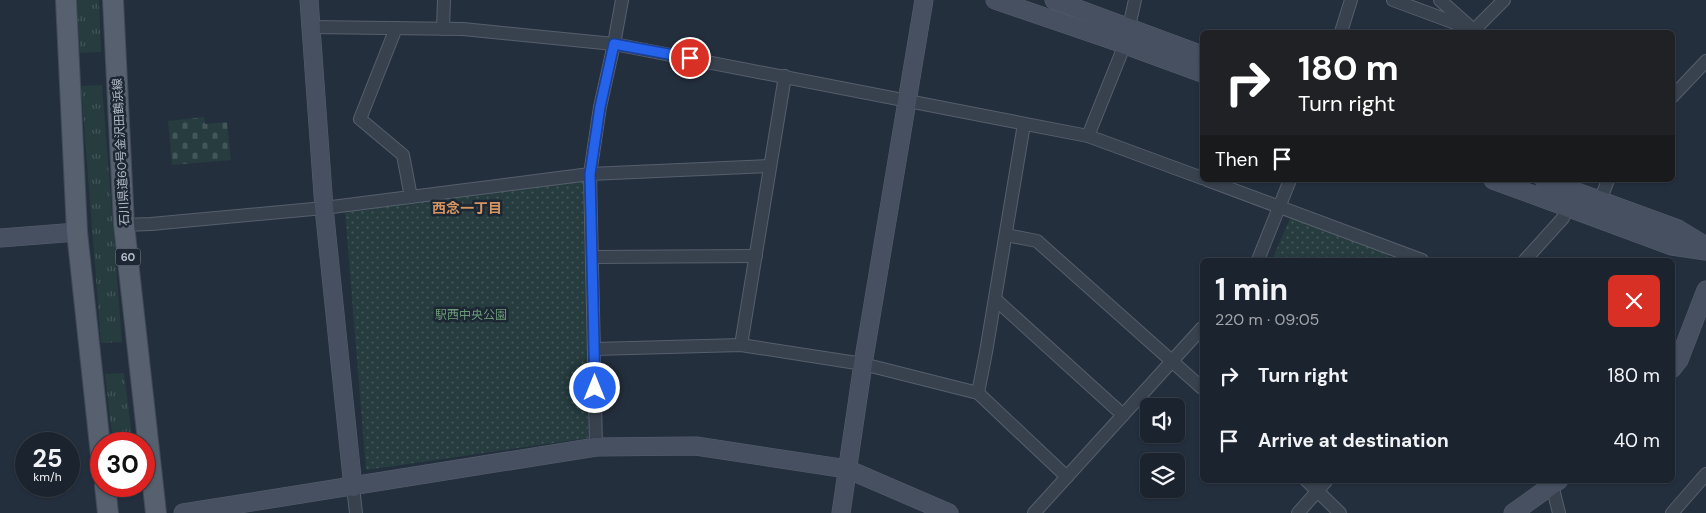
<!DOCTYPE html>
<meta charset="utf-8">
<style>
body{margin:0;font-family:"DM Sans","Noto Sans JP",sans-serif;background:#282f3a;color:#f1f3f6;height:100vh;display:flex;flex-direction:column;font-size:19px;white-space:nowrap}
*{box-sizing:border-box;margin:0}
p{font-size:16px;color:#a0a4aa}
.icon{flex:none;width:28px;height:28px;fill:none;stroke:currentColor;stroke-width:2;stroke-linecap:round;stroke-linejoin:round}
.map{position:relative;flex:1;overflow:hidden}
.side{position:absolute;left:1200px;top:258px;width:475px;height:225px;display:flex;flex-direction:column;background:#1b232e;border-radius:8px;box-shadow:0 1px 4px #0004,0 0 0 1px #39404a}
.side>*{flex:none}
.top-card{position:absolute;left:1200px;top:30px;width:475px;height:152px;border-radius:8px;box-shadow:0 1px 4px #0004,0 0 0 1px #39404a;background:#202124;color:#fff;overflow:hidden}
.buttons{position:absolute;left:1140px;top:398px;display:grid;gap:10px}
.buttons a{display:grid;place-items:center;width:45px;height:45px;border-radius:8px;background:#1b232e;box-shadow:0 1px 4px #0004,0 0 0 1px #39404a;font-size:25px}
.speed{position:absolute;left:15px;top:432px;display:flex;gap:10px;font-size:25px;font-weight:700;text-align:center}
.speed>*{display:grid;place-content:center;width:65px;height:65px;border-radius:50%;background:#1b232e;box-shadow:0 1px 4px #0004,0 0 0 1px #39404a;line-height:1}
.speed small{font-size:12px;font-weight:400}
.speed .limit{border:8px solid #d22;background:#fff;color:#111}
.pin{position:absolute;display:grid;place-items:center;width:42px;height:42px;color:#fff;margin:-21px;border:2px solid #fff;border-radius:50%;box-shadow:0 1px 5px #0007}
.me{position:absolute;width:55px;margin:-28px;rotate:0deg;stroke-linejoin:round;filter:drop-shadow(0 0 4px #0008)}
.turn{display:flex;align-items:center;gap:18px;height:105px;padding:0 15px;font-size:22px}
.turn .icon{width:65px;height:65px;stroke-width:2.5}
.turn b{display:block;font-size:35px;line-height:42px}
.then{display:flex;align-items:center;height:48px;padding:0 15px;background:#0003;gap:10px;font-size:19px}
.round{display:grid;place-items:center;flex:none;width:52px;height:52px;border-radius:8px;background:#282f3a}
.headline{display:flex;align-items:center;justify-content:space-between;height:85px;padding:0 15px}
h1{font-size:30px;font-weight:700;line-height:38px}
ul{padding:0;list-style:none}
li{display:flex;align-items:center;gap:15px;height:65px;padding:0 15px}
li div{flex:1}
li b{display:block;font-size:19px}
li em{font-style:normal}
.map>svg:first-child{display:block}
.grass{fill:url(#grass-tufts)}
.cemetery{fill:url(#cemetery-stones)}
.park{fill:url(#park-dots)}
.lines{fill:none;stroke-linecap:round;stroke-linejoin:round}
.street-casing{stroke:#565f6c;stroke-width:14}
.secondary-casing{stroke:#565f6c;stroke-width:19}
.primary-casing{stroke:#414a57;stroke-width:22}
.street{stroke:#38414e;stroke-width:12}
.secondary{stroke:#465061;stroke-width:18}
.primary{stroke:#56606e;stroke-width:20}
.route-casing{stroke:#184099;stroke-width:12}
.route{stroke:#2563eb;stroke-width:9}
.labels{text-anchor:middle;stroke-width:5;stroke-linejoin:round;paint-order:stroke}
.shield{fill:#1d2633;stroke:#878f9c;stroke-width:1}
.shield-label{font-size:11px;font-weight:bold;fill:#b4bcc9}
.street-label{font-size:12px;fill:#b4bcc9;stroke:#1d2633}
.park-label{font-size:12px;fill:#6b9a76;stroke:#1d2633}
.neighbourhood-label{font-size:14px;font-weight:bold;fill:#d59563;stroke:#1d2633}
</style>
<div class="map">
<svg width="1706" height="513" viewBox="0 0 1706 513">
<defs>
<pattern id="grass-tufts" width="24" height="20" patternUnits="userSpaceOnUse" patternTransform="scale(1.25)"><rect width="24" height="20" fill="#263c3f"/><path d="M3 7l-1-3M5 7V3M7 7l1-3M15 17l-1-3M17 17v-4M19 17l1-3" fill="none" stroke="#435659"/></pattern>
<pattern id="cemetery-stones" width="16" height="16" patternUnits="userSpaceOnUse" patternTransform="scale(1.25)"><rect width="16" height="16" fill="#263c3f"/><path d="M2 7V4a2 2 0 0 1 4 0v3zM10 15v-3a2 2 0 0 1 4 0v3z" fill="#435659"/></pattern>
<pattern id="park-dots" width="8" height="8" patternUnits="userSpaceOnUse" patternTransform="scale(1.25)"><rect width="8" height="8" fill="#263c3f"/><path d="M2 2h.1M6 6h.1" fill="none" stroke="#435659" stroke-width="1.8" stroke-linecap="round"/></pattern>
</defs>
<rect width="100%" height="100%" fill="#242f3e"/>
<g class="grass">
<path d="M77,0H99L101,52L80,53Z"/>
<path d="M102,85L122,342L101,343L81,86Z"/>
<path d="M124,373L133,444H113L105,374Z"/>
<path d="M117,486H140C136,499 121,499 117,486Z"/>
</g>
<path class="cemetery" d="M204,117L205,124L227,122L231,160L172,165L168,121Z"/>
<g class="park">
<path d="M587,179L588,438L366,470L345,211Z"/>
<path d="M1291,216L1391,252L1386,260H1272Z"/>
</g>
<g class="lines">
<defs>
<g id="street">
<path d="M1393,0L1474,30"/>
<path d="M1440,0L1468,25"/>
<path d="M312,27L463,29L614,44L1088,136L1202,178"/>
<path d="M396,28L360,119L403,155L411,197"/>
<path d="M443,29L444,0"/>
<path d="M1474,30L1504,0"/>
<path d="M1341,32L1351,0"/>
<path d="M1672,97L1706,61"/>
<path d="M1088,136L1125,44L1135,0"/>
<path d="M1207,180L1422,260"/>
<path d="M1600,201L1608,180"/>
<path d="M124,225L151,224L324,208L590,174L770,166"/>
<path d="M1006,235L1037,241L1202,388"/>
<path d="M592,257L756,256"/>
<path d="M1258,260L1290,180"/>
<path d="M1525,260L1563,218L1569,201"/>
<path d="M995,299L1123,415"/>
<path d="M741,345L785,76"/>
<path d="M595,349L741,345L863,364L978,393L1067,477"/>
<path d="M978,393L986,352L1024,124"/>
<path d="M596,447L590,174L600,107L614,44L622,0"/>
<path d="M1306,480L1340,513"/>
<path d="M1549,480L1552,485L1559,513"/>
<path d="M353,487L356,513"/>
<path d="M1034,513L1202,328"/>
<path d="M1298,513L1327,480"/>
<path d="M1672,513L1706,474"/>
</g>
<g id="secondary">
<path d="M309,0L324,208L353,487"/>
<path d="M995,0L1109,39L1202,73"/>
<path d="M1054,0L1202,55"/>
<path d="M1493,180L1672,246L1706,251"/>
<path d="M1544,180L1678,229L1706,246"/>
<path d="M0,238L77,232"/>
<path d="M1672,369L1679,360L1706,290"/>
<path d="M183,513L596,447L696,446L847,469L949,513"/>
<path d="M841,513L863,364L924,0"/>
<path d="M1513,513L1559,480"/>
</g>
<g id="primary">
<path d="M66,0L77,232L101,455"/>
<path d="M113,0L124,225L156,513"/>
<path d="M105,486L108,513"/>
</g>
</defs>
<use href="#street" class="street-casing"/>
<use href="#secondary" class="secondary-casing"/>
<use href="#primary" class="primary-casing"/>
<use href="#street" class="street"/>
<use href="#secondary" class="secondary"/>
<use href="#primary" class="primary"/>
</g>
<g class="lines">
<defs>
<path id="route" d="M595,388L590,174L600,107L614,44L690,58"/>
</defs>
<use href="#route" class="route-casing"/>
<use href="#route" class="route"/>
</g>
<g class="labels">
<rect class="shield" x="115.5" y="248.5" width="25" height="17" rx="4"/>
<g class="shield-label">
<text x="128" y="261">60</text>
</g>
<g class="street-label">
<text transform="translate(121 152) rotate(-93)" y="4">石川県道60号金沢田鶴浜線</text>
</g>
<g class="park-label">
<text x="471" y="319">駅西中央公園</text>
</g>
<g class="neighbourhood-label">
<text x="467" y="213">西念一丁目</text>
</g>
</g>
</svg>
<div class="buttons">
<a><svg class="icon" aria-label="sound" viewBox="0 0 24 24"><path d="M4 9h4l5-4v14l-5-4H4zM17 9q2 3 0 6"/></svg></a>
<a><svg class="icon" aria-label="layers" viewBox="0 0 24 24"><path d="M12 4l9 5-9 5-9-5zM3 14l9 5 9-5"/></svg></a>
</div>
<div class="speed"><div>25<small>km/h</small></div><div class="limit">30</div></div>
<div class="pin" style="left:690px;top:58px;background:#d93025"><svg class="icon" aria-label="arrive" viewBox="0 0 24 24"><path d="M6 21V4h12l-3 4 3 4H6"/></svg></div>
<svg class="me" style="left:595px;top:388px" viewBox="-20 -20 40 40"><circle r="17" fill="#2563eb" stroke="#fff" stroke-width="3"/><path d="M0-11L8 9 0 5-8 9z" fill="#fff"/></svg>
<div class="top-card">
<div class="turn"><svg class="icon" aria-label="right" viewBox="0 0 24 24"><path d="M7 20v-9h11M14 6l5 5-5 5"/></svg><div><b>180 m</b>Turn right</div></div>
<div class="then">Then<svg class="icon" aria-label="arrive" viewBox="0 0 24 24"><path d="M6 21V4h12l-3 4 3 4H6"/></svg></div>
</div>
<section class="side">
<div class="headline"><div><h1>1 min</h1><p>220 m · 09:05</p></div><a class="round" style="background:#d93025;color:#fff"><svg class="icon" aria-label="close" viewBox="0 0 24 24"><path d="M6 6l12 12M18 6L6 18"/></svg></a></div>
<ul>
<li><svg class="icon" aria-label="right" viewBox="0 0 24 24"><path d="M7 20v-9h11M14 6l5 5-5 5"/></svg><div><b>Turn right</b></div><em>180 m</em></li>
<li><svg class="icon" aria-label="arrive" viewBox="0 0 24 24"><path d="M6 21V4h12l-3 4 3 4H6"/></svg><div><b>Arrive at destination</b></div><em>40 m</em></li>
</ul>
</section>
</div>
